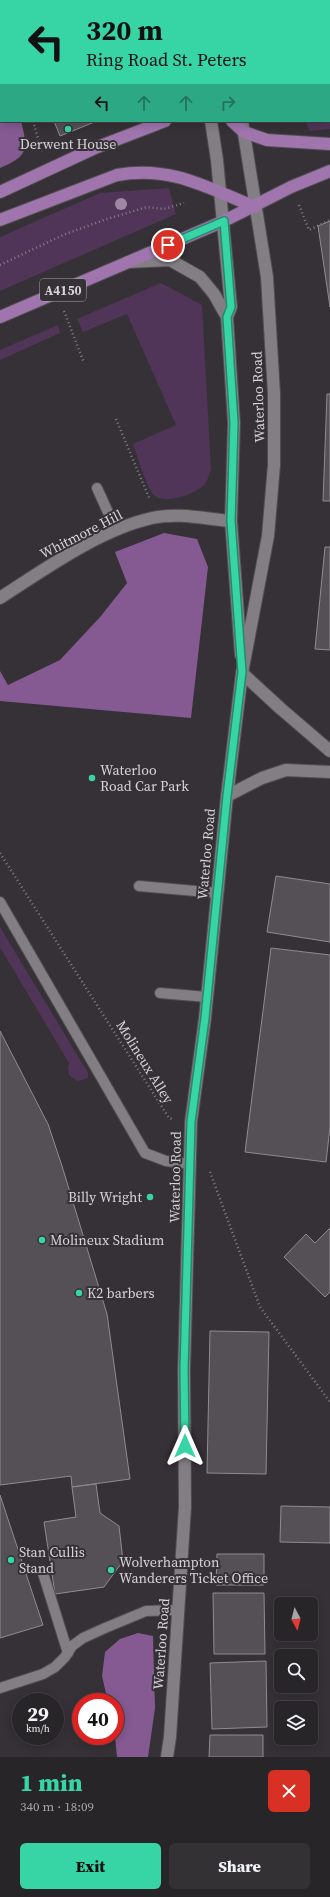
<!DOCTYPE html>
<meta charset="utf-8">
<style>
body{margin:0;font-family:"Source Serif 4",serif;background:#343134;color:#f1f3f6;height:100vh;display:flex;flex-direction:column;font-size:15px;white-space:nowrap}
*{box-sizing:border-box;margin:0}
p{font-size:13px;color:#a5a5a8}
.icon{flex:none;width:22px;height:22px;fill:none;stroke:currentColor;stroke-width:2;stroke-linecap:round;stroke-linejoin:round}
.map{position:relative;height:1757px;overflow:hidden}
.sheet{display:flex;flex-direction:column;background:#282528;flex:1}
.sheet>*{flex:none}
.top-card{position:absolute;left:0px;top:0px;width:330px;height:122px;box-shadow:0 2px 10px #0003,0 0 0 1px #444245;background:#37d4a6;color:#111;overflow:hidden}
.needle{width:26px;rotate:173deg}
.tools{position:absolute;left:274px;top:1597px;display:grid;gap:8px}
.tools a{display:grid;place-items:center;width:44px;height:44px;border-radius:6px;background:#282528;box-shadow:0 2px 10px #0003,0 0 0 1px #444245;font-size:20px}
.speed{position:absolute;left:12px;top:1693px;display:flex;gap:8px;font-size:20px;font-weight:700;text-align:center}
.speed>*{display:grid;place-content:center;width:52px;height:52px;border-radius:50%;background:#282528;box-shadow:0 2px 10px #0003,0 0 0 1px #444245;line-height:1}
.speed small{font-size:10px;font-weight:400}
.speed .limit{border:6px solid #d22;background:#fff;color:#111}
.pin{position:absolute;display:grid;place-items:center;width:34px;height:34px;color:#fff;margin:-17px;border:2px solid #fff;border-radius:50%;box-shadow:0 1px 4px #0007}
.me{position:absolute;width:44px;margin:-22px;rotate:0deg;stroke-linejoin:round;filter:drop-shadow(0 0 3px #0008)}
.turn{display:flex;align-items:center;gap:14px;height:84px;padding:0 20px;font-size:18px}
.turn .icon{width:52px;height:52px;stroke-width:2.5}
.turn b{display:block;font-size:28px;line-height:34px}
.lanes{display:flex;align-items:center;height:38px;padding:0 20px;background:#0003;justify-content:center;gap:20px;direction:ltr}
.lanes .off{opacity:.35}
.round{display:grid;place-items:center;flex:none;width:42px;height:42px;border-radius:6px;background:#343134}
.head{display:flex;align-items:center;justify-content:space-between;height:68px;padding:0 20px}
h1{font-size:24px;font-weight:800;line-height:30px;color:#37d4a6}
.button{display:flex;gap:8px;margin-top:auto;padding:8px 20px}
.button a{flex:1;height:46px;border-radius:6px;background:#37d4a6;color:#111;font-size:16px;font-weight:800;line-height:46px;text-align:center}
.button a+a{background:#343134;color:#f1f3f6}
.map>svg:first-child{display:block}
.green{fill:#503558}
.forest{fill:#855a92}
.building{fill:#545055;stroke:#908b91}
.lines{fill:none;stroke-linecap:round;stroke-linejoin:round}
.service-casing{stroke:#514d52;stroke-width:12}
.minor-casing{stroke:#514d52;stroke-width:14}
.tertiary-casing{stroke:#514d52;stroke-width:14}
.trunk-casing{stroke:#514d52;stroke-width:14}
.path{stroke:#827f83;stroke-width:2.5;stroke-dasharray:1 3;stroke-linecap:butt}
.service{stroke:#837e84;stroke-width:10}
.minor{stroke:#837e84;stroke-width:12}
.tertiary{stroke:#837e84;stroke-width:12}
.trunk{stroke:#a075ae;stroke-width:12}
.tree{fill:#9e87a5}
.route-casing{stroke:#248a6c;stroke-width:10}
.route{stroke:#37d4a6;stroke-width:7}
.poi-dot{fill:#37d4a6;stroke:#353136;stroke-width:1.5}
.labels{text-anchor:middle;stroke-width:4;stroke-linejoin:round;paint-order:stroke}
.shield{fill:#353136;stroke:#a6a2a7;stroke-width:1}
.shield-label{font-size:13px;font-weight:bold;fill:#d6d3d7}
.poi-label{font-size:14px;fill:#d6d3d7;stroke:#353136;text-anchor:start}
.street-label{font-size:14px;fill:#d6d3d7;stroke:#353136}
</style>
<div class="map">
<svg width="330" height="1757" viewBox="0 0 330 1757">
<rect width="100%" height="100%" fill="#353136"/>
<g class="green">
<path d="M329,61L330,129L310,131L305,121H329Z"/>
<path d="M169,188L176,214L0,291V237L100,193Z"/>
<path d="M161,283L202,305L211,469C209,474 208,480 205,484C196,494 162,507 152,493C145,482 138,458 133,444L176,425L127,314L83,332L77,319Z"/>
<path d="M58,325L60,333L0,360V350Z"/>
<path d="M0,927L88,1073V1078L77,1081L69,1075L68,1067L69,1063L0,947Z"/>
</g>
<g class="forest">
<path d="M0,68L1,121H21C28,149 29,156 0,168Z"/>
<path d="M164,533L197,539L208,567L191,718L0,701V671L8,685L60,660L101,616L127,583L115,552Z"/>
<path d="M138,1633L153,1636L155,1708L148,1757H117L115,1736V1702H108L102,1676L105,1652L120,1639Z"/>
</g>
<g class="building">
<path d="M103,0H150V1H104Z"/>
<rect x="267" y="0" width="54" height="1"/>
<path d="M54,121H97L60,136Z"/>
<path d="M330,221V307L318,226Z"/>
<path d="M327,394H330V501H323Z"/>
<path d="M325,547H330V650L315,649Z"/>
<path d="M276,876L330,884V942L267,932Z"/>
<path d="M271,948L330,955V1127L326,1162L245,1152Z"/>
<path d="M0,1031L48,1124L62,1166L107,1314L130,1479L72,1487L71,1476L0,1485Z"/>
<path d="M330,1228V1292L325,1297L284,1257L306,1234L315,1243Z"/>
<path d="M210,1331L269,1332L266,1474L207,1473Z"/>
<path d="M96,1484L100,1513L119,1526L123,1561L104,1587L55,1594L44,1522L76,1517L72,1487Z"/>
<path d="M0,1495L43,1625L0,1638Z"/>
<path d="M281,1506L330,1507V1543L280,1542Z"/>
<path d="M217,1554H264V1585H216Z"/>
<path d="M213,1593H264L265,1654H214Z"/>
<path d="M266,1661L267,1727L212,1729L210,1663Z"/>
<path d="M210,1735H263V1757H209Z"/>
</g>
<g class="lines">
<defs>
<g id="service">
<path d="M0,30H1"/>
<path d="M97,488L116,530"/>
<path d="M139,886L218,893"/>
<path d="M0,902L145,1153L166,1161L190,1164"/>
<path d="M160,993L207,997"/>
<path d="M42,1570L68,1653"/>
<path d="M0,1688L43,1674L55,1667L65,1657L72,1646L83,1638L105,1628L146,1611L179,1610"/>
</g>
<g id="minor">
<path d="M183,0V1"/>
<path d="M203,0L204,1"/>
<path d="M0,598C45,569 99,530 152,518C177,512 206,519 231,521"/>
</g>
<g id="tertiary">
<path d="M211,121L217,160L231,307L227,317L234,423L231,521L241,655"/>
<path d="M128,262L170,260L200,277L214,294L227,317"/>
<path d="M242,673L280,708L330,751"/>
<path d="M227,796L262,778L286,770L330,772"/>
<path d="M167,1757L170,1737L185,1507L184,1370L191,1122L205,1018L227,796L242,673L268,536L274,465V394L267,277L242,121"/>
</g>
<g id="trunk">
<path d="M329,42L330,41"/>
<path d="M232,121L244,132L267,140L330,144"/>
<path d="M0,192L95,148L165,121"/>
<path d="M0,220L117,175C170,165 208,188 255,207"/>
<path d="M0,317L224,221L291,187L330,171"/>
</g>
</defs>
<use href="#service" class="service-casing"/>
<use href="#minor" class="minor-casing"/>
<use href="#tertiary" class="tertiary-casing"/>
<use href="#trunk" class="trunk-casing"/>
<g class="path">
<path d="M155,1L159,0"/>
<path d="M329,114H330"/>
<path d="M33,121L42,152"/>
<path d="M299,205L309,230L330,220"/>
<path d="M0,265L63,235L104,220L147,207L164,209L184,203"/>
<path d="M64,311L84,363"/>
<path d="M116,419L150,500"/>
<path d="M0,853L169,1118L172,1119"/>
<path d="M210,1172L260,1307L330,1402"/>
</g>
<use href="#service" class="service"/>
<use href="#minor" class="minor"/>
<use href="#tertiary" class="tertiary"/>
<use href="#trunk" class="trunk"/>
</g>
<circle class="tree" cx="121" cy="204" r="6"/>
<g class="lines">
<defs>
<path id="route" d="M168,245L224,221L231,307L227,317L234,423L231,521L242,672L227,796L205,1018L191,1122L184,1370L185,1446"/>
</defs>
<use href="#route" class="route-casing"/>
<use href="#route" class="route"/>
</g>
<g class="poi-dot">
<circle cx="68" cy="129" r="4"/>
<circle cx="92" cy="778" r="4"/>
<circle cx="150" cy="1197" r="4"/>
<circle cx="42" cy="1240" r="4"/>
<circle cx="79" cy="1293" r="4"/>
<circle cx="11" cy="1560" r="4"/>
<circle cx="111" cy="1570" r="4"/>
</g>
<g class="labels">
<rect class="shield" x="40" y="279" width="46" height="22" rx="3"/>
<g class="shield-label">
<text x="63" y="295">A4150</text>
</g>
<g class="poi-label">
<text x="68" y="149" text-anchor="middle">Derwent House</text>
<text x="100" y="775">Waterloo<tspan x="100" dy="16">Road Car Park</tspan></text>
<text x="142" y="1202" text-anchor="end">Billy Wright</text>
<text x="50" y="1245">Molineux Stadium</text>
<text x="87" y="1298">K2 barbers</text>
<text x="19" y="1557">Stan Cullis<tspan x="19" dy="16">Stand</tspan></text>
<text x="119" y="1567">Wolverhampton<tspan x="119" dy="16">Wanderers Ticket Office</tspan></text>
</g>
<g class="street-label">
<text transform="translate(258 397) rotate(-92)" y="5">Waterloo Road</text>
<text transform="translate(81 534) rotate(-27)" y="5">Whitmore Hill</text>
<text transform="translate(206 854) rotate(-85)" y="5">Waterloo Road</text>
<text transform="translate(145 1062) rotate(58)" y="5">Molineux Alley</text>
<text transform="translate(175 1177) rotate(-89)" y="5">Waterloo Road</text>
<text transform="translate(161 1644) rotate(-86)" y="5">Waterloo Road</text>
</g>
</g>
</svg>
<div class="tools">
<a><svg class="needle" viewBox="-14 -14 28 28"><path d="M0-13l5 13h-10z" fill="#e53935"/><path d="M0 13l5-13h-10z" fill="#a5a5a8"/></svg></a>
<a><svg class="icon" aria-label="search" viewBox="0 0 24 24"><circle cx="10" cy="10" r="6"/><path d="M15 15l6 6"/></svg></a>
<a><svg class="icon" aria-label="layers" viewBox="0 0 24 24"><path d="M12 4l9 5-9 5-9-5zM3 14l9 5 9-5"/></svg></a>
</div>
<div class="speed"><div>29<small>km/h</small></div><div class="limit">40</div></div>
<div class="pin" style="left:168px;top:245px;background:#d93025"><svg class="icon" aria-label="arrive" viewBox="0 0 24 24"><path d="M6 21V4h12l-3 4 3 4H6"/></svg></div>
<svg class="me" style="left:185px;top:1446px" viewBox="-20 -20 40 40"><path d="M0-17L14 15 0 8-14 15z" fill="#37d4a6" stroke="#fff" stroke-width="4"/></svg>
<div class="top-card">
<div class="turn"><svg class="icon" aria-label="left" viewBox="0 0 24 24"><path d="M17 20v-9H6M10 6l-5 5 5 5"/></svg><div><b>320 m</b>Ring Road St. Peters</div></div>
<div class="lanes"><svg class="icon" aria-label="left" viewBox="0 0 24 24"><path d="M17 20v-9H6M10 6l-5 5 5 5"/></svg><svg class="icon off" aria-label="ahead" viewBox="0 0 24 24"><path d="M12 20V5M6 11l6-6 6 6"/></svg><svg class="icon off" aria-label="ahead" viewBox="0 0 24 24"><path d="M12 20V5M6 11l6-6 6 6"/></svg><svg class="icon off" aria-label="right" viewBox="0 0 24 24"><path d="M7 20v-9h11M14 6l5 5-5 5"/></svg></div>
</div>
</div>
<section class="sheet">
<div class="head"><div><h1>1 min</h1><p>340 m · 18:09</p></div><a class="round" style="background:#d93025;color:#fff"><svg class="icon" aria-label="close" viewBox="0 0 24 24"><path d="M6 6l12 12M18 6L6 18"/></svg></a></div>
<div class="button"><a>Exit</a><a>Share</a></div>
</section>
